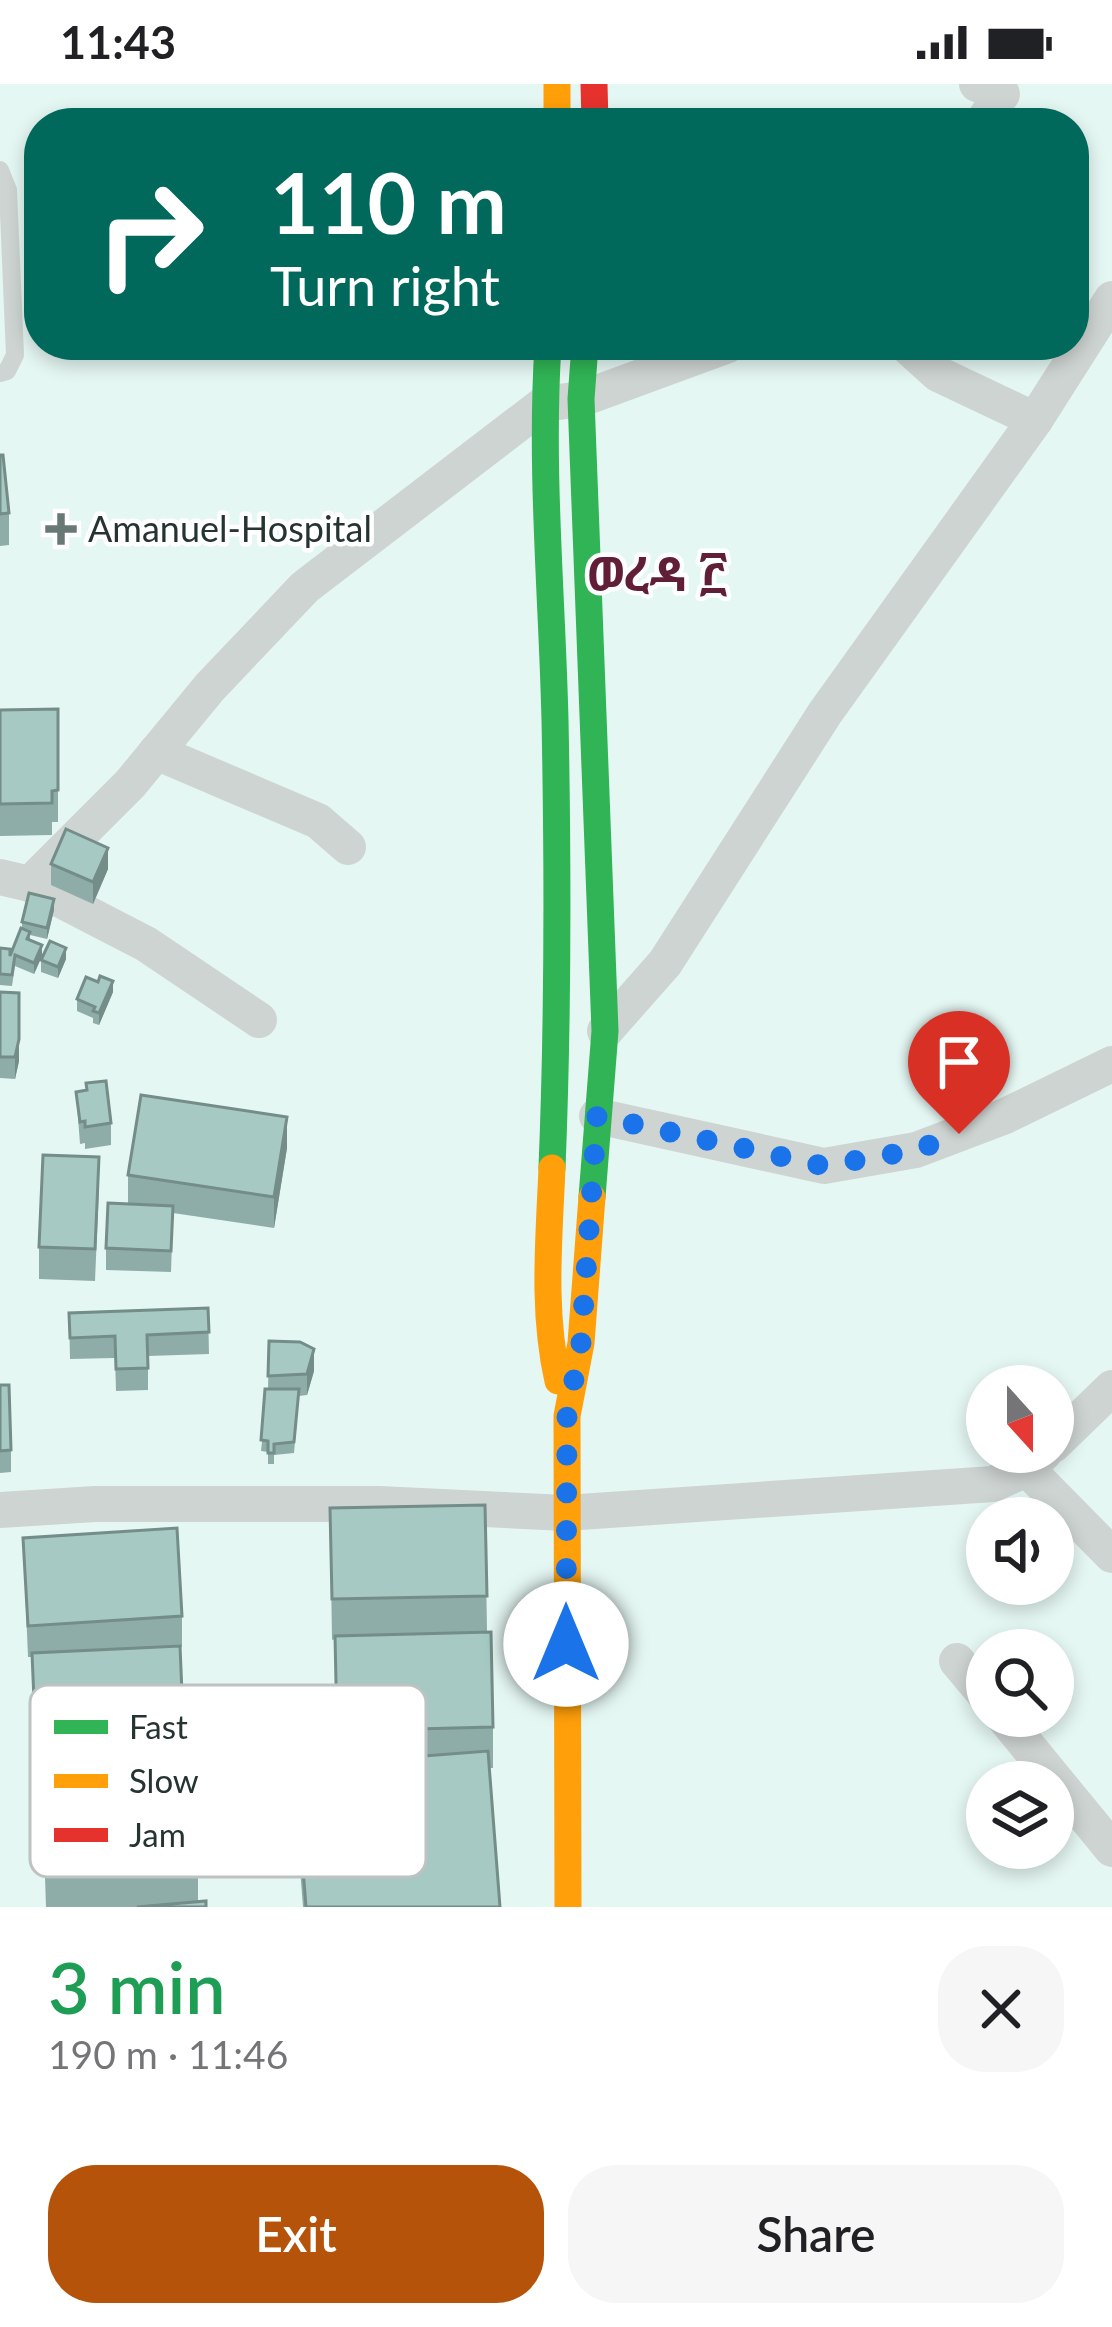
<!DOCTYPE html>
<meta charset="utf-8">
<style>
body{margin:0;font-family:Lato,"Noto Sans Ethiopic",sans-serif;background:#f6f6f6;color:#202124;height:100vh;display:flex;flex-direction:column;font-size:45px;white-space:nowrap}
*{box-sizing:border-box;margin:0}
p{font-size:39px;color:#757577}
.icon{flex:none;width:66px;height:66px;fill:none;stroke:currentColor;stroke-width:2;stroke-linecap:round;stroke-linejoin:round}
.map{position:relative;height:1823px;overflow:hidden}
.panel{display:flex;flex-direction:column;background:#fff;flex:1}
.panel>*{flex:none}
.hud{position:absolute;left:24px;top:24px;width:1065px;height:252px;border-radius:48px;box-shadow:0 6px 18px #0003;background:#00695c;color:#fff;overflow:hidden}
.needle{width:78px;rotate:159deg}
.fabs{position:absolute;left:966px;top:1281px;display:grid;gap:24px}
.fabs a{display:grid;place-items:center;width:108px;height:108px;border-radius:50%;background:#fff;box-shadow:0 6px 18px #0003;font-size:60px}
.pin{position:absolute;display:grid;place-items:center;width:102px;height:102px;color:#fff;margin:-123px -51px;border-radius:50% 50% 50% 0;rotate:-45deg;box-shadow:0 0 12px #0007}
.pin .icon{rotate:45deg}
.me{position:absolute;width:132px;margin:-66px;rotate:0deg;stroke-linejoin:round;filter:drop-shadow(0 0 9px #0008)}
.turn{display:flex;align-items:center;gap:42px;height:252px;padding:0 48px;font-size:54px}
.turn .icon{width:156px;height:156px;stroke-width:2.5}
.turn b{display:block;font-size:84px;line-height:102px}
.round{display:grid;place-items:center;flex:none;width:126px;height:126px;border-radius:48px;background:#f6f6f6}
.overview{display:flex;align-items:center;justify-content:space-between;height:204px;padding:0 48px}
h1{font-size:72px;font-weight:600;line-height:90px;color:#1e9e55}
.primary-button{display:flex;gap:24px;margin-top:auto;padding:24px 48px}
.primary-button a{flex:1;height:138px;border-radius:48px;background:#b45309;color:#fff;font-size:48px;font-weight:600;line-height:138px;text-align:center}
.primary-button a+a{background:#f6f6f6;color:#202124}
.status{display:flex;justify-content:space-between;align-items:center;height:84px;padding:0 60px;background:#fff;direction:ltr}
.status svg{height:33px;fill:currentColor}
.map>svg:first-child{display:block}
.lines{fill:none;stroke-linecap:round;stroke-linejoin:round}
.lane{stroke:#ced4d2;stroke-width:18}
.street{stroke:#ced4d2;stroke-width:36}
.fast{stroke:#30b455;stroke-width:27}
.slow{stroke:#ff9f0a;stroke-width:27}
.jam{stroke:#e5322d;stroke-width:27}
.wall{fill:#8fada8}
.shaded-wall{fill:#748d88}
.building{fill:#a6c9c3;stroke:#748d88;stroke-width:3}
.route{stroke:#1a73e8;stroke-width:21;stroke-dasharray:0 37.8}
.poi-dot{fill:#687875;stroke:#fff;stroke-width:4.5}
.labels{text-anchor:middle;stroke-width:9;stroke-linejoin:round;paint-order:stroke}
.poi-label{font-size:36px;fill:#253431;stroke:#fff;text-anchor:start}
.district-label{font-size:48px;font-weight:bold;fill:#611e37;stroke:#fff}
.key{fill:#fff;stroke:#bec2c1;stroke-width:3}
.key-label{font-size:33px;fill:#253431}
</style>
<div class="status"><b>11:43</b><svg viewBox="0 0 49 12"><path d="M0 12V9h3v3zM5 12V6h3v6zM10 12V3h3v9zM15 12V0h3v12zM26 1h20v11H26zM47 4h2v5h-2z"/></svg></div>
<div class="map">
<svg width="1112" height="1823" viewBox="0 0 1112 1823">
<rect width="100%" height="100%" fill="#e5f7f3"/>
<g class="lines">
<path class="lane" d="M0,86L8,106L15,271L7,287L0,289"/>
<g class="street">
<path d="M977,0L1002,10L982,39"/>
<path d="M906,261L938,290L1035,336"/>
<path d="M156,668L318,737L348,763"/>
<path d="M0,793L30,800L130,700L210,603L305,503L544,320L581,315L728,261"/>
<path d="M30,800L146,860L259,936"/>
<path d="M605,947L665,879L825,629L1035,336L1112,215"/>
<path d="M597,1032L824,1082L916,1066L1003,1033L1112,980"/>
<path d="M1053,1361L1112,1304"/>
<path d="M1027,1385L1112,1471"/>
<path d="M0,1426L95,1420H379L565,1429L993,1400L1027,1385L1045,1368"/>
<path d="M957,1577L987,1613"/>
<path d="M1003,1632L1112,1765"/>
</g>
<g class="fast">
<path d="M548,261C540,386 552,511 555,636C558,785 558,935 552,1084"/>
<path d="M585,261L581,315L605,947L592,1113"/>
</g>
<g class="slow">
<path d="M557,0V39"/>
<path d="M552,1084C549,1156 542,1227 558,1297"/>
<path d="M568,1823L567,1332L581,1259L592,1113"/>
</g>
<path class="jam" d="M594,0L595,39"/>
</g>
<g class="wall">
<path d="M0,371L9,429V461L0,462Z"/>
<path d="M58,625V738H52V751L0,752V626Z"/>
<path d="M51,780L108,785L93,820L51,801Z"/>
<path d="M54,826L47,855L30,851V856L42,872L34,890L15,882L12,902L0,901V864L10,872L22,844V838Z"/>
<path d="M66,875L58,894L41,888V876Z"/>
<path d="M0,908L19,977L15,995L0,994Z"/>
<path d="M113,908L99,941L93,939V934L77,927V915Z"/>
<path d="M76,1008L111,1039V1061L85,1065V1059L80,1060Z"/>
<path d="M287,1064L274,1144L173,1129L171,1188L106,1186V1164L128,1120V1091Z"/>
<path d="M99,1104L95,1197L39,1195V1163Z"/>
<path d="M208,1224L209,1270L148,1272V1306L116,1307L115,1274L70,1275L69,1229Z"/>
<path d="M269,1257L314,1287L307,1311L299,1312L294,1369L274,1371V1380H268V1368L261,1367L268,1305Z"/>
<path d="M0,1301L11,1366V1388L0,1389Z"/>
<path d="M485,1421L487,1548L493,1643V1684H489L500,1823H303L295,1722V1682L337,1678L335,1555L332,1556L330,1424Z"/>
<path d="M23,1454L182,1532V1563L180,1564L184,1690L198,1783V1818L206,1823H46L42,1704L36,1705L32,1573H28Z"/>
</g>
<g class="shaded-wall">
<path d="M108,764V785L93,820V798Z"/>
<path d="M54,815V826L47,855V844Z"/>
<path d="M42,861V872L34,890V879Z"/>
<path d="M66,864V875L58,894V883Z"/>
<path d="M113,897V908L99,941V929Z"/>
<path d="M19,955V977L15,995V973Z"/>
<path d="M287,1033V1064L274,1144V1113Z"/>
<path d="M314,1265V1287L307,1311V1290Z"/>
</g>
<g class="building">
<path d="M0,371H3L9,429L0,430Z"/>
<path d="M58,625V706L52,707V719L0,720V626Z"/>
<path d="M66,745L108,764L93,798L51,780Z"/>
<path d="M29,809L54,815L47,844L22,838Z"/>
<path d="M21,844L30,848L27,855L42,861L34,879L15,871L12,891L0,890V864L10,865V872Z"/>
<path d="M50,857L66,864L58,883L41,876Z"/>
<path d="M100,892L113,897L99,929L93,927L95,923L77,915L86,893L98,898Z"/>
<path d="M0,908L19,909V955L15,973H0Z"/>
<path d="M106,997L111,1039L85,1043V1037L80,1038L76,1008L87,1006L86,999Z"/>
<path d="M141,1011L287,1033L274,1113L128,1091Z"/>
<path d="M43,1071L99,1073L95,1165L39,1163Z"/>
<path d="M108,1119L173,1122L171,1167L106,1164Z"/>
<path d="M208,1224L209,1248L147,1251L148,1284L116,1285L115,1252L70,1254L69,1229Z"/>
<path d="M269,1257L300,1258L314,1265L307,1290L268,1292Z"/>
<path d="M0,1301H9L11,1366L0,1367Z"/>
<path d="M265,1305H299L294,1358L274,1360V1369H268V1357L261,1356Z"/>
<path d="M485,1421L487,1512L332,1515L330,1424Z"/>
<path d="M177,1444L182,1532L28,1542L23,1454Z"/>
<path d="M491,1548L493,1643L337,1647L335,1552Z"/>
<path d="M180,1562L184,1656L36,1664L32,1569Z"/>
<path d="M488,1667L500,1823H306L295,1682Z"/>
<path d="M206,1817V1823H137Z"/>
</g>
<g class="lines">
<path class="route" d="M566,1560L567,1332L581,1259L597,1032L824,1082L916,1066L959,1050"/>
</g>
<path class="poi-dot" d="M55 427h12v12h12v12h-12v12h-12v-12h-12v-12h12z"/>
<g class="labels">
<g class="poi-label">
<text x="88" y="458">Amanuel-Hospital</text>
</g>
<g class="district-label">
<text x="657" y="507">ወረዳ ፫</text>
</g>
</g>
<rect x="30" y="1601" width="396" height="192" rx="18" class="key"/>
<rect x="54" y="1636" width="54" height="14" fill="#30b455"/>
<rect x="54" y="1690" width="54" height="14" fill="#ff9f0a"/>
<rect x="54" y="1744" width="54" height="14" fill="#e5322d"/>
<g class="key-label">
<text x="129" y="1655">Fast</text>
<text x="129" y="1709">Slow</text>
<text x="129" y="1763">Jam</text>
</g>
</svg>
<div class="fabs">
<a><svg class="needle" viewBox="-14 -14 28 28"><path d="M0-13l5 13h-10z" fill="#e53935"/><path d="M0 13l5-13h-10z" fill="#757577"/></svg></a>
<a><svg class="icon" aria-label="sound" viewBox="0 0 24 24"><path d="M4 9h4l5-4v14l-5-4H4zM17 9q2 3 0 6"/></svg></a>
<a><svg class="icon" aria-label="search" viewBox="0 0 24 24"><circle cx="10" cy="10" r="6"/><path d="M15 15l6 6"/></svg></a>
<a><svg class="icon" aria-label="layers" viewBox="0 0 24 24"><path d="M12 4l9 5-9 5-9-5zM3 14l9 5 9-5"/></svg></a>
</div>
<div class="pin" style="left:959px;top:1050px;background:#d93025"><svg class="icon" aria-label="arrive" viewBox="0 0 24 24"><path d="M6 21V4h12l-3 4 3 4H6"/></svg></div>
<svg class="me" style="left:566px;top:1560px" viewBox="-20 -20 40 40"><circle r="19" fill="#fff"/><path d="M0-13L10 11 0 6-10 11z" fill="#1a73e8"/></svg>
<div class="hud">
<div class="turn"><svg class="icon" aria-label="right" viewBox="0 0 24 24"><path d="M7 20v-9h11M14 6l5 5-5 5"/></svg><div><b>110 m</b>Turn right</div></div>
</div>
</div>
<section class="panel">
<div class="overview"><div><h1>3 min</h1><p>190 m · 11:46</p></div><a class="round"><svg class="icon" aria-label="close" viewBox="0 0 24 24"><path d="M6 6l12 12M18 6L6 18"/></svg></a></div>
<div class="primary-button"><a>Exit</a><a>Share</a></div>
</section>
